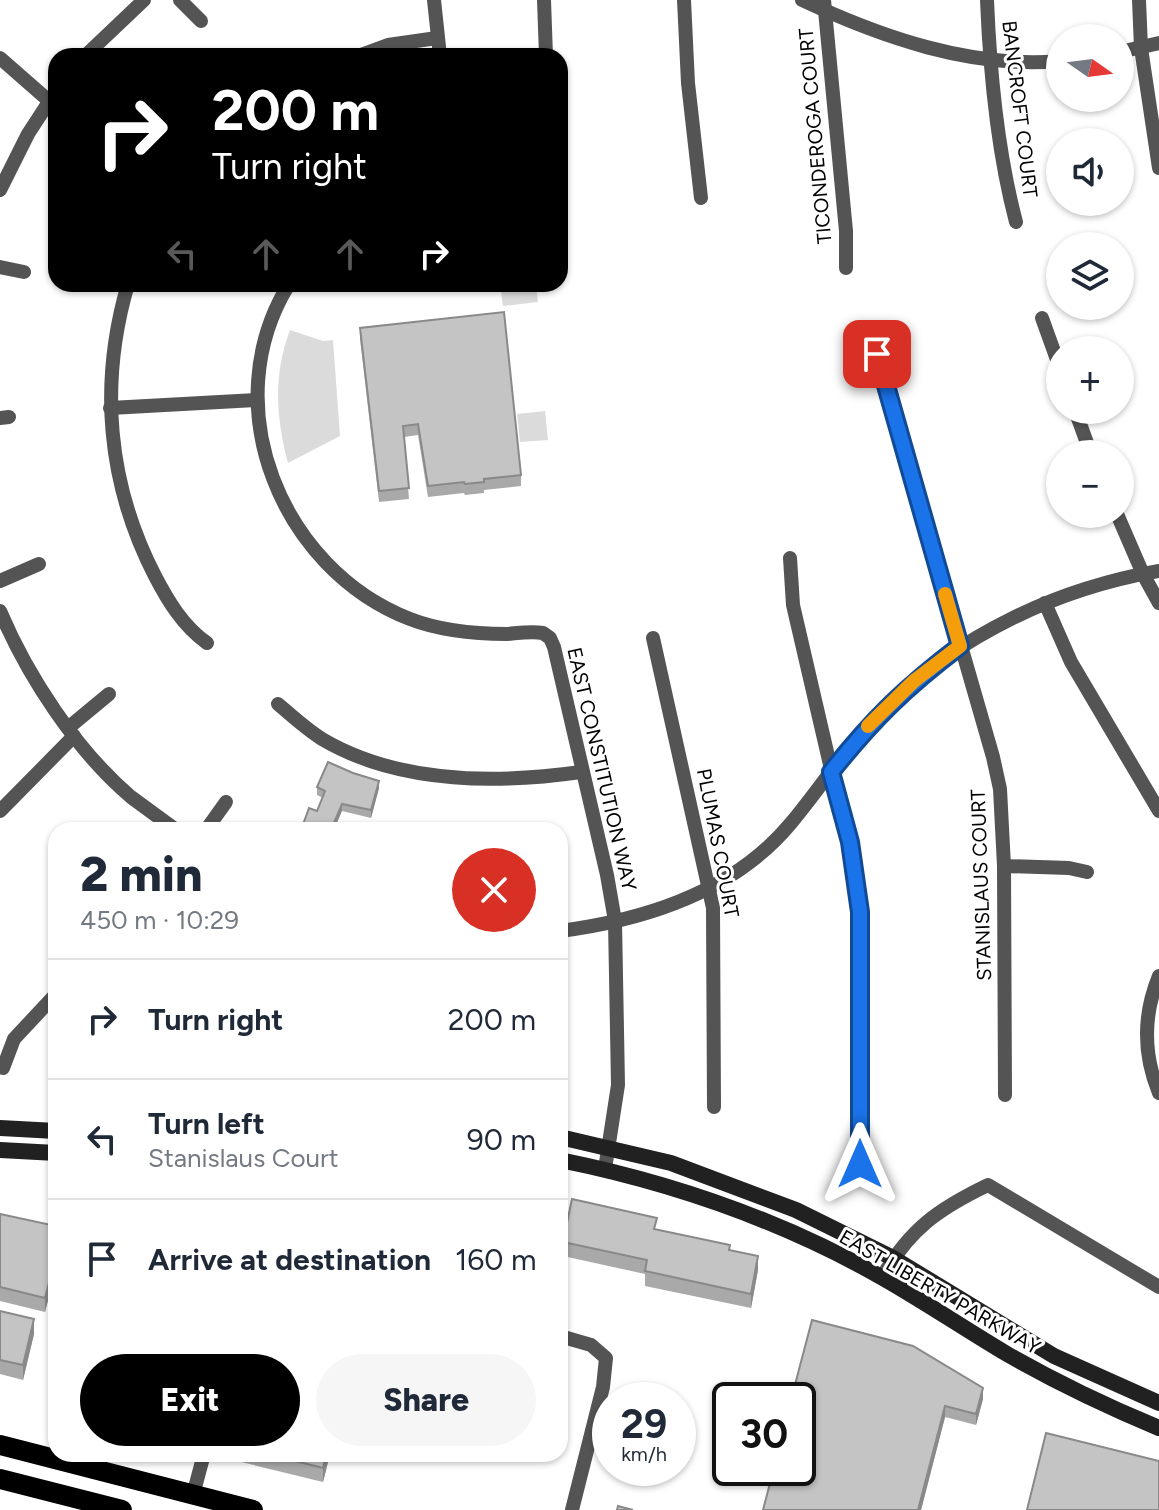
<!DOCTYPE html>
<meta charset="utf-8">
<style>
body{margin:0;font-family:Figtree,sans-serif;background:#f6f6f7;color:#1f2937;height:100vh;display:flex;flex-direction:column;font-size:30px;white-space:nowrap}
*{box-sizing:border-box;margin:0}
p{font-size:26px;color:#747a83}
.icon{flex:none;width:44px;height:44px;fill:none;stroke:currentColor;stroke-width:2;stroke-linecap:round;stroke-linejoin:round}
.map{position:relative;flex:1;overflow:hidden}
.panel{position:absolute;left:48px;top:822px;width:520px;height:640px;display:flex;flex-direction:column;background:#fff;border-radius:24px;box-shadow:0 2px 6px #0004}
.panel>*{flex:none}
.banner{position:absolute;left:48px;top:48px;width:520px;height:244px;border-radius:24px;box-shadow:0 2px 6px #0004;background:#000;color:#fff;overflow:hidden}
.needle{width:52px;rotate:104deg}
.fabs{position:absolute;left:1046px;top:24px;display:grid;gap:16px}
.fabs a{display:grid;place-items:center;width:88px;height:88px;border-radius:50%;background:#fff;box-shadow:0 2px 6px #0004;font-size:40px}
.speed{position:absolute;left:592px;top:1382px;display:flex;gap:16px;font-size:40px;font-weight:700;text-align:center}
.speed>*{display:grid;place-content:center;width:104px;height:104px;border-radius:50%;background:#fff;box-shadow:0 2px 6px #0004;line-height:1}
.speed small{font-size:20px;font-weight:400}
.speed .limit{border:4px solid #111;border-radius:12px;background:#fff;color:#111}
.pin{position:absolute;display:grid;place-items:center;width:68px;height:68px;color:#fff;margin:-34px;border-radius:16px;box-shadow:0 4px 12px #0006}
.me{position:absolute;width:88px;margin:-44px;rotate:0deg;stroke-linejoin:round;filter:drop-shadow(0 0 6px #0008)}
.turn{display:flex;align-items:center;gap:28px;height:168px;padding:0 32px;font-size:36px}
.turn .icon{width:104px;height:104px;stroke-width:2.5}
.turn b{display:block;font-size:56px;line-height:68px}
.lanes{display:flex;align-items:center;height:76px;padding:0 32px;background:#0003;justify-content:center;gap:40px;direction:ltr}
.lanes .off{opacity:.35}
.round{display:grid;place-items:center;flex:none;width:84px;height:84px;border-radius:42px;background:#f6f6f7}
.overview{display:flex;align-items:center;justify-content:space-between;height:136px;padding:0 32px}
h1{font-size:48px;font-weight:800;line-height:60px}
.action{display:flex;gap:16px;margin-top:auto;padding:16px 32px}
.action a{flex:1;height:92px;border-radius:48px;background:#000;color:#fff;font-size:32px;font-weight:800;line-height:92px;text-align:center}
.action a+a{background:#f6f6f7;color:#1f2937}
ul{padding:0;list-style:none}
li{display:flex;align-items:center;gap:24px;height:120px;padding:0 32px;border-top:2px solid #e0e1e3}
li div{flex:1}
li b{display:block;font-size:30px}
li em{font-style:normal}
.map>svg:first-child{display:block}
.green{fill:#dbdbdb}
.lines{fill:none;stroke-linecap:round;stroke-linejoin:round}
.street{stroke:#545454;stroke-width:14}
.secondary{stroke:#212121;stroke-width:16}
.primary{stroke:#000;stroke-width:20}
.wall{fill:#a9a9a9}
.shaded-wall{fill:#898989}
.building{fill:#c4c4c4;stroke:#898989;stroke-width:2}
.route-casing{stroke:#114b97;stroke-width:20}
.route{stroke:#1a73e8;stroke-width:14}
.slow{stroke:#f59e0b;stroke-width:14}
.labels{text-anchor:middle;stroke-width:6;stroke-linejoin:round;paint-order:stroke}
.street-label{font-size:20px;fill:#000;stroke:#fff}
</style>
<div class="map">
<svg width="1159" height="1510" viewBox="0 0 1159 1510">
<rect width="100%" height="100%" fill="#fff"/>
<g class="green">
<path d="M500,284H536L538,302L503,306Z"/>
<path d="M290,330L323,341L333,340L340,436L288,463C276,417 273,375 290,330Z"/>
<path d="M545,411L548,440L520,442L517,414Z"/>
</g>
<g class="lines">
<g class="street">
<path d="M180,0L201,21"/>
<path d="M434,0L440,56"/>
<path d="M544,0L546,56"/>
<path d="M684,0L688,83L701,198"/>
<path d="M802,0C881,37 972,69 1060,61"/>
<path d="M824,0L846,231V268"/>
<path d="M987,0C990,74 997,150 1016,222"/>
<path d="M1139,0L1141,48L1159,168"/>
<path d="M1120,52L1159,43"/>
<path d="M85,56L144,0"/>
<path d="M358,56L388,45L437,38"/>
<path d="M0,58L48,100"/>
<path d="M0,190L28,134L56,91"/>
<path d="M0,267L24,272"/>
<path d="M128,284C99,383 107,483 155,576C168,601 183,626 207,643"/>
<path d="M289,284C214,405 281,569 410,619C441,631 474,634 507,634C519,633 531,631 543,633L550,638L554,647L607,875L615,921L618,1085L605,1169"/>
<path d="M1042,318L1060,368"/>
<path d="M877,354L993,757L1000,789L1004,866L1005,1095"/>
<path d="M110,408L257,400"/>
<path d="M1075,410L1091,454"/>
<path d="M0,418L9,417"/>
<path d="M1117,514L1143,574L1159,603"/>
<path d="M790,558L793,605L856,877L860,912V1164"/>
<path d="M0,581L39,564"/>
<path d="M1045,603L1071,662L1159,811"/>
<path d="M0,611C28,677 76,750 131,797C146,808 161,819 176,830"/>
<path d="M653,638L713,908L714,1107"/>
<path d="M278,704C292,716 306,729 322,739C398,784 496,784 581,772"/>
<path d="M68,728L109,694"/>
<path d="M0,811L74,736"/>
<path d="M206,830L226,802"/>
<path d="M1004,866L1069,868L1087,872"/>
<path d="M560,931C645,920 734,892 791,823C823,785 850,741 886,706C962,634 1056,589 1159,571"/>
<path d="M1159,976C1143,1015 1143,1054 1159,1093"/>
<path d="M3,1068L14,1039L56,994"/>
<path d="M882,1277C910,1229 938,1209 988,1185L1159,1287"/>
<path d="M560,1336L591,1345L606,1358L603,1387L572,1510"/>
<path d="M193,1495L204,1454"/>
</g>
<g class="secondary">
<path d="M0,1128L56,1131"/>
<path d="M560,1137L671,1163L796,1210L893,1258L1054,1356L1159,1403"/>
<path d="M0,1150L56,1153"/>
<path d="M560,1160C674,1183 781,1220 883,1278C925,1302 965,1329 1007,1354C1056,1382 1106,1406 1159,1428"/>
</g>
<g class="primary">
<path d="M0,1445L253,1510"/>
<path d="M0,1479L122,1510"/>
</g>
</g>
<g class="wall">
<path d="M360,328L521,475V486L484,490V493L465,495L464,493L428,497L418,435L404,437L409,499L379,502L360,339Z"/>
<path d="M317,787L379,788L371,818L342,811H317L323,798L317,795Z"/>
<path d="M0,1214L56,1226V1269L45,1312L0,1301Z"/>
<path d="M657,1229L730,1250L758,1270L751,1308L645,1286V1274L563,1256V1242Z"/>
<path d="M0,1311L34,1334L23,1380L0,1374Z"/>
<path d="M983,1399L976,1425L945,1417L921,1510H763L798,1400Z"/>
<path d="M233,1454H330L323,1482L233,1460Z"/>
<path d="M511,1454H545L543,1462Z"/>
</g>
<g class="shaded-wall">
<path d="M379,781V788L371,818V810Z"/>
<path d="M342,804V811L334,830H331Z"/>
<path d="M56,1255V1269L45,1312V1298Z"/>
<path d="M758,1256V1270L751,1308V1294Z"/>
<path d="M34,1319V1334L23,1380V1365Z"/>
<path d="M564,1364V1379L560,1395V1381Z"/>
<path d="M983,1388V1399L976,1425V1414Z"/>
<path d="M945,1406V1417L921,1510H918Z"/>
<path d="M326,1454H330L323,1482V1468Z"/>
</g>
<g class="building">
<path d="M504,312L521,475L484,479V482L465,484L464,482L428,486L418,424L403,426L409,488L379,491L360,328Z"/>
<path d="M328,762L353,773L379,781L371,810L342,804L331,830H301L309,808L317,811L325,791L317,787Z"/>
<path d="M572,1199L657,1218L654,1229L730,1245L729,1250L758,1256L751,1294L645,1271L647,1260L563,1242Z"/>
<path d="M0,1214L56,1226V1255L45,1298L0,1287Z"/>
<path d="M0,1311L34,1319L23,1365L0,1360Z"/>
<path d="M812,1320L913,1346L983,1388L976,1414L945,1406L918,1510H763L774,1468H798V1400H791Z"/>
<path d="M560,1363L564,1364L560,1381Z"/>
<path d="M1046,1433L1159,1461V1510H1027Z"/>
<path d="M268,1454H326L323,1468Z"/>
<path d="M618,1506L633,1510H617Z"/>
</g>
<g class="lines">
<defs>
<path id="route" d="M860,1164V912L850,842L831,772C873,719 906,687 960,646L877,354"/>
</defs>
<use href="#route" class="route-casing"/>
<use href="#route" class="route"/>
<path class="slow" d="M868,726L914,681L960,646L945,594"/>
</g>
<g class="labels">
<g class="street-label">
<text transform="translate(1020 109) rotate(83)" y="7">BANCROFT COURT</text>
<text transform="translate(815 136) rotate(-95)" y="7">TICONDEROGA COURT</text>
<text transform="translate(602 769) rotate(77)" y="7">EAST CONSTITUTION WAY</text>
<text transform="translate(718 843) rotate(79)" y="7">PLUMAS COURT</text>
<text transform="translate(981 885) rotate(-92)" y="7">STANISLAUS COURT</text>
<text transform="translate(940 1292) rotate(30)" y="7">EAST LIBERTY PARKWAY</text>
</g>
</g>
</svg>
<div class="fabs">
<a><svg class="needle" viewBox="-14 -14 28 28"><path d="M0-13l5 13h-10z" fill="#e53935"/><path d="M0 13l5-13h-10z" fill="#747a83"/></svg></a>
<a><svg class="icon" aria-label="sound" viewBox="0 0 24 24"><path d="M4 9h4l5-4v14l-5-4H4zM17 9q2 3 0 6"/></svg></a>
<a><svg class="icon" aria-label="layers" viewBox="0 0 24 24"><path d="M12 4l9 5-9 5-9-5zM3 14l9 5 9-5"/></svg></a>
<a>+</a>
<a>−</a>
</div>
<div class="speed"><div>29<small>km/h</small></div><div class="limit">30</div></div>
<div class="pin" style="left:877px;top:354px;background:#d93025"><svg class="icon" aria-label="arrive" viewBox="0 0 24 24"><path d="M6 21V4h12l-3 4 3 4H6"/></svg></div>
<svg class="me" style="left:860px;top:1164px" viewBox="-20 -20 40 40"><path d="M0-17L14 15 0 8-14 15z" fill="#1a73e8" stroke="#fff" stroke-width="4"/></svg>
<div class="banner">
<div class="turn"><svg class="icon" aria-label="right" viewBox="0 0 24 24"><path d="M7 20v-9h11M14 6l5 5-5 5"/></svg><div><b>200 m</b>Turn right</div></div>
<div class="lanes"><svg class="icon off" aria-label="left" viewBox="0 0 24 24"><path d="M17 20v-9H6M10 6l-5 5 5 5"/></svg><svg class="icon off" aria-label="ahead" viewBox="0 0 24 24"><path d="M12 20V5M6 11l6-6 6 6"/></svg><svg class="icon off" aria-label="ahead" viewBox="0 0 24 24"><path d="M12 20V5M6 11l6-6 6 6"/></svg><svg class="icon" aria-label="right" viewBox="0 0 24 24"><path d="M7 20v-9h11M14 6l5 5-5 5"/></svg></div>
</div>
<section class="panel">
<div class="overview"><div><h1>2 min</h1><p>450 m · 10:29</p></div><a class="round" style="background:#d93025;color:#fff"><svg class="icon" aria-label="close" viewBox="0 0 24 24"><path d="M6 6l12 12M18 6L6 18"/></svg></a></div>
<ul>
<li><svg class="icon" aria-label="right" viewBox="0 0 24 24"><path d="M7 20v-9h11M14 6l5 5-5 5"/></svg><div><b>Turn right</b></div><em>200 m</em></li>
<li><svg class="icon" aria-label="left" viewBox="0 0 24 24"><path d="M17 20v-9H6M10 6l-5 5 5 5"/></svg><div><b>Turn left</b><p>Stanislaus Court</p></div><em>90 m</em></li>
<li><svg class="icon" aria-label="arrive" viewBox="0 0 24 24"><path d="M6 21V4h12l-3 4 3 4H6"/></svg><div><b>Arrive at destination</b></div><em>160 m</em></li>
</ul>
<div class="action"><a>Exit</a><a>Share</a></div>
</section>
</div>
